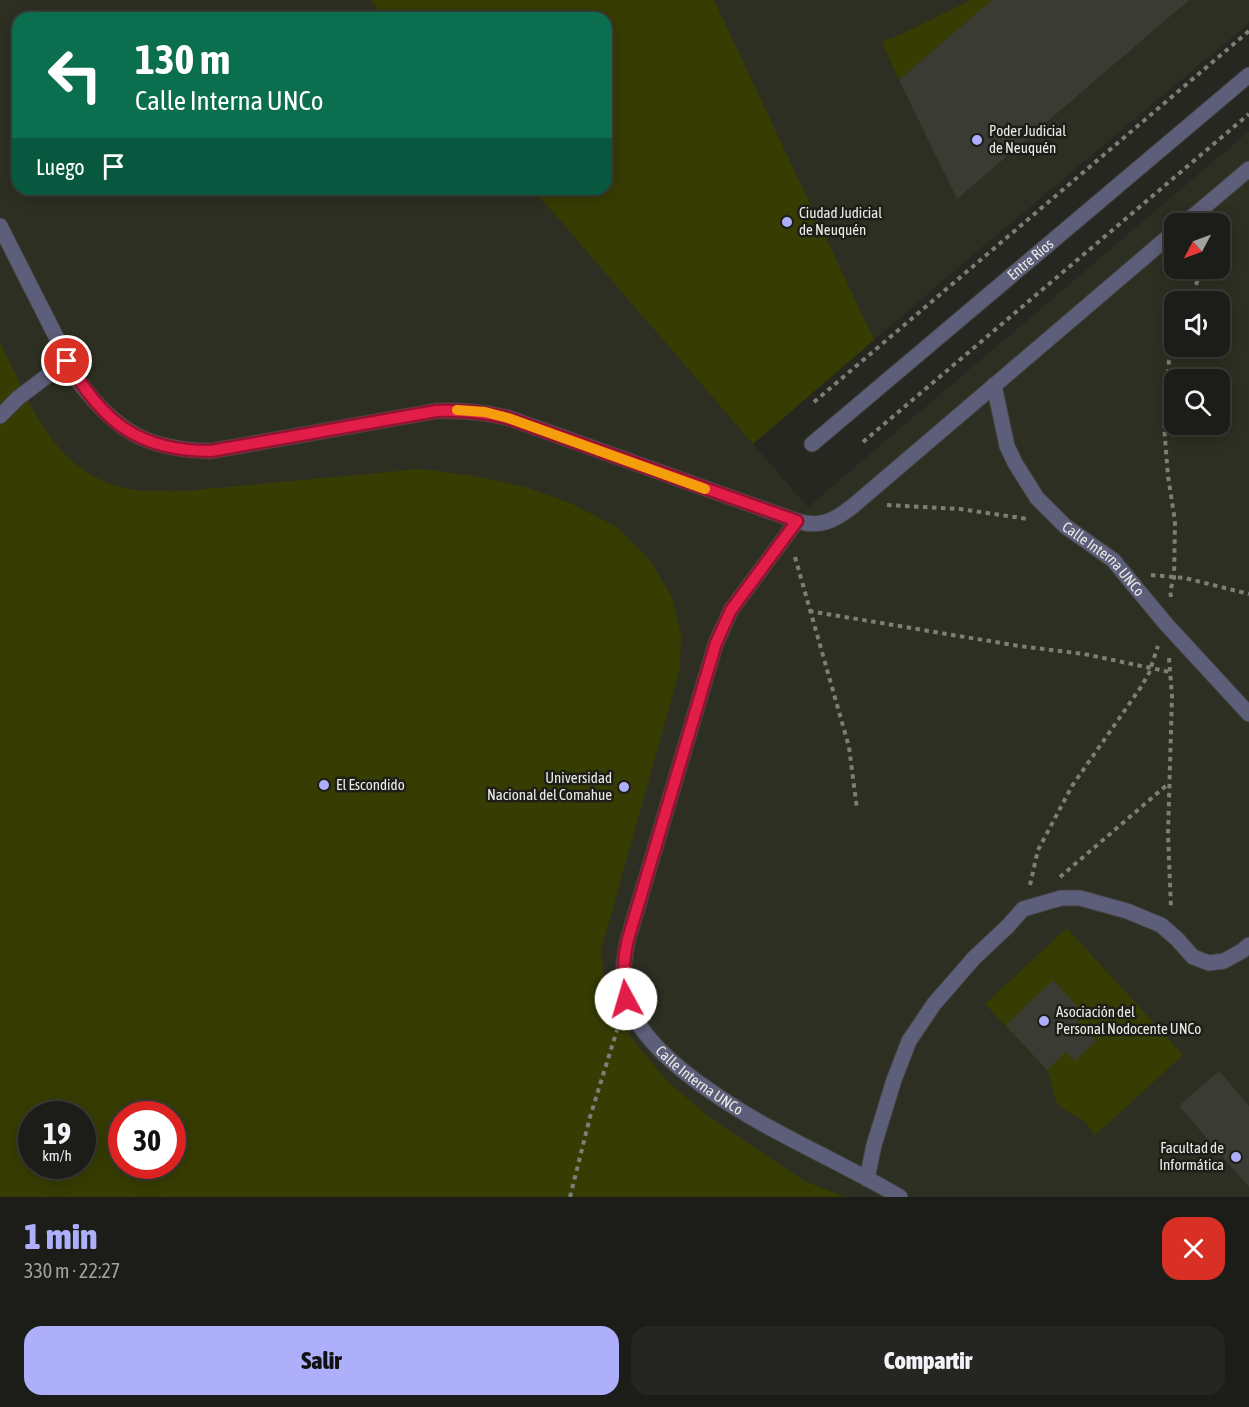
<!DOCTYPE html>
<html lang="es">
<meta charset="utf-8">
<style>
body{margin:0;font-family:"Asap Condensed",sans-serif;background:#252621;color:#f1f3f6;height:100vh;display:flex;flex-direction:column;font-size:22px;white-space:nowrap}
*{box-sizing:border-box;margin:0}
p{font-size:20px;color:#a0a2a2}
.icon{flex:none;width:33px;height:33px;fill:none;stroke:currentColor;stroke-width:2;stroke-linecap:round;stroke-linejoin:round}
.map{position:relative;height:1197px;overflow:hidden}
.details{display:flex;flex-direction:column;background:#1c1d18;flex:1}
.details>*{flex:none}
.hud{position:absolute;left:12px;top:12px;width:600px;height:183px;border-radius:18px;box-shadow:0 3px 15px #0003,0 0 0 2px #3a3b37;background:#0b6e4f;color:#fff;overflow:hidden}
.needle{width:39px;rotate:229deg}
.controls{position:absolute;left:1164px;top:213px;display:grid;gap:12px}
.controls a{display:grid;place-items:center;width:66px;height:66px;border-radius:12px;background:#1c1d18;box-shadow:0 3px 15px #0003,0 0 0 2px #3a3b37;font-size:30px}
.speed{position:absolute;left:18px;top:1101px;display:flex;gap:12px;font-size:30px;font-weight:700;text-align:center}
.speed>*{display:grid;place-content:center;width:78px;height:78px;border-radius:50%;background:#1c1d18;box-shadow:0 3px 15px #0003,0 0 0 2px #3a3b37;line-height:1}
.speed small{font-size:15px;font-weight:400}
.speed .limit{border:9px solid #d22;background:#fff;color:#111}
.pin{position:absolute;display:grid;place-items:center;width:51px;height:51px;color:#fff;margin:-26px;border:3px solid #fff;border-radius:50%;box-shadow:0 2px 6px #0007}
.me{position:absolute;width:66px;margin:-33px;rotate:354deg;stroke-linejoin:round;filter:drop-shadow(0 0 4px #0008)}
.turn{display:flex;align-items:center;gap:21px;height:126px;padding:0 24px;font-size:27px}
.turn .icon{width:78px;height:78px;stroke-width:2.5}
.turn b{display:block;font-size:42px;line-height:51px}
.then{display:flex;align-items:center;height:57px;padding:0 24px;background:#0003;gap:12px;font-size:22px}
.round{display:grid;place-items:center;flex:none;width:63px;height:63px;border-radius:18px;background:#252621}
.head{display:flex;align-items:center;justify-content:space-between;height:102px;padding:0 24px}
h1{font-size:36px;font-weight:800;line-height:45px;color:#adaffb}
.cta{display:flex;gap:12px;margin-top:auto;padding:12px 24px}
.cta a{flex:1;height:69px;border-radius:18px;background:#adaffb;color:#111;font-size:24px;font-weight:800;line-height:69px;text-align:center}
.cta a+a{background:#252621;color:#f1f3f6}
.map>svg:first-child{display:block}
.built{fill:#2d2f22;fill-rule:evenodd}
.green{fill:#373c03;fill-rule:evenodd}
.building{fill:#3a3c34}
.lines{fill:none;stroke-linecap:round;stroke-linejoin:round}
.lane-casing{stroke:#41423c;stroke-width:17}
.street-casing{stroke:#41423c;stroke-width:17}
.path{stroke:#7d7e77;stroke-width:4;stroke-dasharray:4.5 4.5;stroke-linecap:butt}
.lane{stroke:#5d5e79;stroke-width:15}
.street{stroke:#5d5e79;stroke-width:15}
.route-casing{stroke:#92132f;stroke-width:15}
.route{stroke:#e11d48;stroke-width:10}
.slow{stroke:#f59e0b;stroke-width:10}
.poi-dot{fill:#adaffb;stroke:#1d1e17;stroke-width:2}
.labels{text-anchor:middle;stroke-width:5;stroke-linejoin:round;paint-order:stroke}
.poi-label{font-size:15px;fill:#eaebe6;stroke:#1d1e17;text-anchor:start}
.street-label{font-size:15px;fill:#eaebe6;stroke:#1d1e17}
</style>
<div class="map">
<svg width="1249" height="1197" viewBox="0 0 1249 1197">
<rect width="100%" height="100%" fill="#262720"/>
<path class="built" d="M0,0H1249V23L974,254L753,444L808,507L1249,131V1197H846L804,1181L667,1197L172,1114L0,1066ZM18,18H606V189H18ZM1174,224H1220V268H1174ZM1174,302H1220V346H1174ZM1174,380H1220V424H1174Z"/>
<g class="green">
<path d="M370,0H714L874,340L753,444L533,189H606V18H386Z"/>
<path d="M971,0H992L899,80L882,42L908,31Z"/>
<path d="M0,342C29,401 51,467 120,487C141,493 164,491 185,491L420,469L475,476L525,487L570,503L617,527L649,559L672,597L681,634L680,669L601,950L606,994L632,1039L667,1081L708,1116L804,1181L846,1197H0ZM32,1114H82V1166H32ZM122,1114H172V1166H122Z"/>
<path d="M1067,928L1183,1055L1094,1136C1084,1112 1073,1120 1059,1105C1053,1099 1053,1081 1047,1070L985,1004Z"/>
</g>
<g class="building">
<path d="M992,0H1189L957,199L899,80Z"/>
<path d="M1053,980L1081,1010L1074,1017L1096,1041L1075,1061L1066,1052L1047,1070L1006,1025Z"/>
<path d="M1219,1071L1249,1106V1187L1179,1106Z"/>
</g>
<g class="lines">
<defs>
<g id="lane">
<path id="s1" d="M994,385L1007,446L1015,463L1037,498L1065,526L1113,560L1166,624L1249,714"/>
<path d="M0,416L18,398L67,361"/>
<path d="M867,1179L874,1145L894,1080L909,1041L934,1004L974,958L1008,926L1023,909L1061,898H1080L1127,911L1161,925L1177,939L1193,957L1209,963L1224,961L1242,951L1249,945"/>
</g>
<g id="street">
<path d="M1184,224L1249,169"/>
<path d="M0,226L79,382C117,432 148,450 211,451L436,411C462,410 484,412 509,418L797,521C820,528 834,521 853,506L1174,232"/>
<path id="s2" d="M812,444L1249,75"/>
<path id="s3" d="M797,521L731,610L716,643L628,939C624,959 621,977 626,997C629,1011 637,1022 645,1033C662,1055 683,1072 706,1088C767,1132 836,1159 900,1197"/>
</g>
</defs>
<use href="#lane" class="lane-casing"/>
<use href="#street" class="street-casing"/>
<g class="path">
<path d="M1190,302L1202,268"/>
<path d="M814,402L1249,31"/>
<path d="M863,442L1249,114"/>
<path d="M887,505L960,509L1028,519"/>
<path d="M795,557L849,747L857,809"/>
<path d="M1151,575L1185,578L1249,594"/>
<path d="M1171,597L1170,591L1174,578L1175,521L1168,476L1164,426L1169,361L1174,345"/>
<path d="M809,611L1019,646L1084,654L1170,672"/>
<path d="M1169,658L1172,696L1168,834L1171,908"/>
<path d="M1060,877L1168,784"/>
<path d="M1030,885L1038,850L1072,786L1141,687L1149,673L1158,646"/>
<path d="M570,1197L590,1117L617,1030"/>
</g>
<use href="#lane" class="lane"/>
<use href="#street" class="street"/>
</g>
<g class="lines">
<defs>
<path id="route" d="M67,361C103,422 138,451 211,451L436,411C462,410 484,412 508,418L797,521L731,610L716,643L628,939C623,960 622,978 626,999"/>
</defs>
<use href="#route" class="route-casing"/>
<use href="#route" class="route"/>
<path class="slow" d="M457,410L485,412L508,418L705,489"/>
</g>
<g class="poi-dot">
<circle cx="977" cy="140" r="6"/>
<circle cx="787" cy="222" r="6"/>
<circle cx="324" cy="785" r="6"/>
<circle cx="624" cy="787" r="6"/>
<circle cx="1044" cy="1021" r="6"/>
<circle cx="1236" cy="1157" r="6"/>
</g>
<g class="labels">
<g class="poi-label">
<text x="989" y="136">Poder Judicial<tspan x="989" dy="17">de Neuquén</tspan></text>
<text x="799" y="218">Ciudad Judicial<tspan x="799" dy="17">de Neuquén</tspan></text>
<text x="612" y="783" text-anchor="end">Universidad<tspan x="612" dy="17">Nacional del Comahue</tspan></text>
<text x="336" y="790">El Escondido</text>
<text x="1056" y="1017">Asociación del<tspan x="1056" dy="17">Personal Nodocente UNCo</tspan></text>
<text x="1224" y="1153" text-anchor="end">Facultad de<tspan x="1224" dy="17">Informática</tspan></text>
</g>
<g class="street-label">
<text dy="5" stroke="none"><textPath href="#s2" startOffset="286">Entre Ríos</textPath></text>
<text dy="5" stroke="none"><textPath href="#s1" startOffset="213">Calle Interna UNCo</textPath></text>
<text dy="5" stroke="none"><textPath href="#s3" startOffset="628">Calle Interna UNCo</textPath></text>
</g>
</g>
</svg>
<div class="controls">
<a><svg class="needle" viewBox="-14 -14 28 28"><path d="M0-13l5 13h-10z" fill="#e53935"/><path d="M0 13l5-13h-10z" fill="#a0a2a2"/></svg></a>
<a><svg class="icon" aria-label="sound" viewBox="0 0 24 24"><path d="M4 9h4l5-4v14l-5-4H4zM17 9q2 3 0 6"/></svg></a>
<a><svg class="icon" aria-label="search" viewBox="0 0 24 24"><circle cx="10" cy="10" r="6"/><path d="M15 15l6 6"/></svg></a>
</div>
<div class="speed"><div>19<small>km/h</small></div><div class="limit">30</div></div>
<div class="pin" style="left:67px;top:361px;background:#d93025"><svg class="icon" aria-label="arrive" viewBox="0 0 24 24"><path d="M6 21V4h12l-3 4 3 4H6"/></svg></div>
<svg class="me" style="left:626px;top:999px" viewBox="-20 -20 40 40"><circle r="19" fill="#fff"/><path d="M0-13L10 11 0 6-10 11z" fill="#e11d48"/></svg>
<div class="hud">
<div class="turn"><svg class="icon" aria-label="left" viewBox="0 0 24 24"><path d="M17 20v-9H6M10 6l-5 5 5 5"/></svg><div><b>130 m</b>Calle Interna UNCo</div></div>
<div class="then">Luego<svg class="icon" aria-label="arrive" viewBox="0 0 24 24"><path d="M6 21V4h12l-3 4 3 4H6"/></svg></div>
</div>
</div>
<section class="details">
<div class="head"><div><h1>1 min</h1><p>330 m · 22:27</p></div><a class="round" style="background:#d93025;color:#fff"><svg class="icon" aria-label="close" viewBox="0 0 24 24"><path d="M6 6l12 12M18 6L6 18"/></svg></a></div>
<div class="cta"><a>Salir</a><a>Compartir</a></div>
</section>
